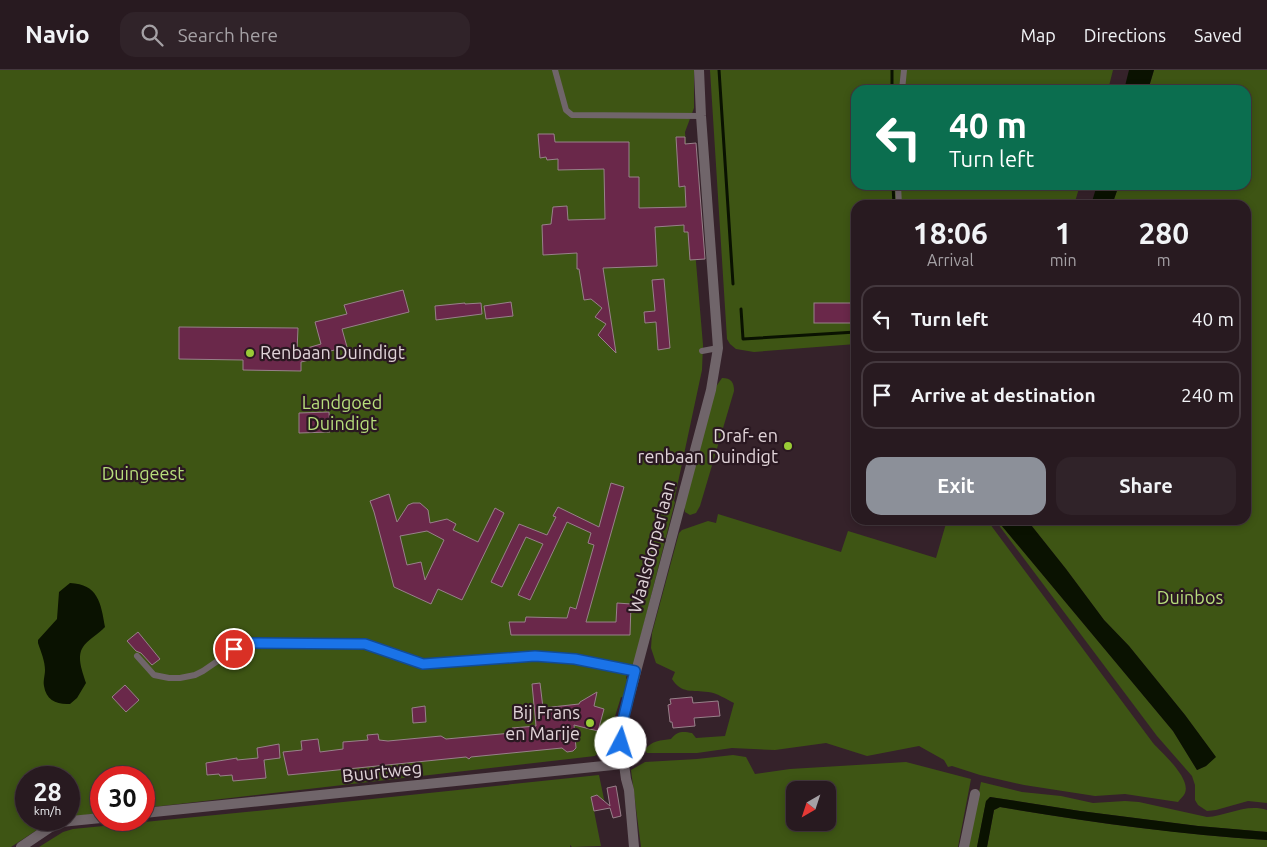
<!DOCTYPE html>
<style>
body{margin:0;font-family:Ubuntu,sans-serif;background:#302329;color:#f1f3f6;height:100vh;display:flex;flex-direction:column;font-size:19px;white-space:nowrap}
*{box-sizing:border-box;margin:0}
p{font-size:16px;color:#a5a1a5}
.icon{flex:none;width:28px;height:28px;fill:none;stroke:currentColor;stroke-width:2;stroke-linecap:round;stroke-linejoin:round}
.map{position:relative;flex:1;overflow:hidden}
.drawer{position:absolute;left:851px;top:130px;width:400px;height:325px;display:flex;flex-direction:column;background:#281a20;border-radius:15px;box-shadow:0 2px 8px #0003,0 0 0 1px #44383e}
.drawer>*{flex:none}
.banner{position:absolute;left:851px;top:15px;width:400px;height:105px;border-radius:15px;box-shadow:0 2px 8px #0003,0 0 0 1px #44383e;background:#0b6e4f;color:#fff;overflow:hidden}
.needle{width:32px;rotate:219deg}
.fabs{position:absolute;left:786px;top:711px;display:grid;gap:10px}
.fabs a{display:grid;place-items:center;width:50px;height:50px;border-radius:10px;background:#281a20;box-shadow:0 2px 8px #0003,0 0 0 1px #44383e;font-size:25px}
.speed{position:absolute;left:15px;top:696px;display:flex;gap:10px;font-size:25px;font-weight:700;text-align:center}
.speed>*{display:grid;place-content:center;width:65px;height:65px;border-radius:50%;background:#281a20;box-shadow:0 2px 8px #0003,0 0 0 1px #44383e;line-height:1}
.speed small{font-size:12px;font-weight:400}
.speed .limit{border:8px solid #d22;background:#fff;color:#111}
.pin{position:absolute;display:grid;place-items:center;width:42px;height:42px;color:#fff;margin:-21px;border:2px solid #fff;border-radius:50%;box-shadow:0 1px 5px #0007}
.me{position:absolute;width:55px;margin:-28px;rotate:5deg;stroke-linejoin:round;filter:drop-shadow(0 0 4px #0008)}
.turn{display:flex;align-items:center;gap:18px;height:105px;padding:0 15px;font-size:22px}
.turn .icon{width:65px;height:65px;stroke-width:2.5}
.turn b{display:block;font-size:35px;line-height:42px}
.eta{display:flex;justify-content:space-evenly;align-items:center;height:85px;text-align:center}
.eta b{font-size:30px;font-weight:600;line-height:35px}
.primary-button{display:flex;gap:10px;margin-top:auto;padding:10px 15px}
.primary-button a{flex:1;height:58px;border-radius:15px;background:#8c9099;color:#fff;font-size:20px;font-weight:600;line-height:58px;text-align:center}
.primary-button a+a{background:#302329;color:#f1f3f6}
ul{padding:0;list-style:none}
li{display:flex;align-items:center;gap:15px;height:68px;margin:0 10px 8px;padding:0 5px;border:2px solid #44383e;border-radius:15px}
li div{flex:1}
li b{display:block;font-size:19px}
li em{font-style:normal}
header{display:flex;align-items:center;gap:30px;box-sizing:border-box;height:70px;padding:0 25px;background:#281a20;border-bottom:1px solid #44383e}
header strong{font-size:24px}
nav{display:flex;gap:28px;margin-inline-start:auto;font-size:18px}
.search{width:350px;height:45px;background:#302329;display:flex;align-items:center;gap:12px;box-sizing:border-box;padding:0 18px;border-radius:15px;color:#a5a1a5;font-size:19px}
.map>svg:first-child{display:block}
.green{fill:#3e5514;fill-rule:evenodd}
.water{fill:#0a1201}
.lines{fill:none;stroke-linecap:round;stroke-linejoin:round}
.stream{stroke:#0a1201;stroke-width:3}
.building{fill:#6a284a;stroke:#98818a;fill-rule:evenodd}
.service{stroke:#70656a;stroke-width:6}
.minor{stroke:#70656a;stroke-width:10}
.route-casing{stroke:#114b97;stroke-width:12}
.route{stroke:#1a73e8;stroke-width:9}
.poi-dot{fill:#99cb36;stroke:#2a1821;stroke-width:2}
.labels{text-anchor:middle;stroke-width:4.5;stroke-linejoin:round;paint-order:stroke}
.poi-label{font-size:18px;fill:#e1d4d9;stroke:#2a1821;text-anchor:end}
.park-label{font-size:18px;fill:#b7de7c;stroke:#2a1821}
.street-label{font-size:18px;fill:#e1d4d9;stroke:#2a1821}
</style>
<header>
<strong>Navio</strong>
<div class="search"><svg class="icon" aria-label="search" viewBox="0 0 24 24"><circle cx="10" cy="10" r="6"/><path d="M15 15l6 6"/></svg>Search here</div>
<nav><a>Map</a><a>Directions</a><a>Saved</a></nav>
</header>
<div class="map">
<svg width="1267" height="777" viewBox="0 0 1267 777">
<rect width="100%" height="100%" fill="#35222a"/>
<g class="green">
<path d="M0,0H694V38L685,62L703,275L702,300L674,431L675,432L634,593L629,597L626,608L629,612L625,628L621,627L607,672L595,686L144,738V708H101V743L69,747V708H26V750H52L11,777H0Z"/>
<path d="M710,0H1113L1108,20H856V115H1080L1074,135H856V274L754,282L736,279L730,274L727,269Z"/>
<path d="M1154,0H1267V733L1248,731L1216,740L1207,741L1198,735L1195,730V715L1192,706L1157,666L995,450H997L1173,661L1197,700L1206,696L1215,686L1185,645L1129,576L1104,550L1066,499L1027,450H1246V135H1112L1119,115H1246V20H1148Z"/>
<path d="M722,308C731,308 734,312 734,321L700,436L696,443L690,445L685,442L684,436L715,318Z"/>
<path d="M718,444L841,482L848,461L936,488L947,450H987L1153,673C1162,683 1191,708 1185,723C1184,726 1180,729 1178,732L1125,724L1095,726L1024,715L980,705L952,696L948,697L944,690L919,676L867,686L826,673L775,680L732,678L697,683H647L645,680C650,671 662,670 671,669C677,661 683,661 692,663L696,668L725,666L734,633C726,629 717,623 708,622C693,620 681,624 672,609L675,602L656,593L651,578L652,563L679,463L682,460L708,451L716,453Z"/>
<path d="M733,685L746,687L755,704L790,699L906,692L971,709L958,777H641L631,700L645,692L697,689ZM795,720H828V752H795Z"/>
<path d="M599,705L605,734L593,736L601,776L572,777L570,775V777H39L63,762L73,759L286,738Z"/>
<path d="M981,712L1022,722L1061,726L1093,733L1125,731L1139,732L1207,747C1227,746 1246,733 1267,740V762L1198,756L1080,741L990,727L986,732L977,777H968Z"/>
<path d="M1000,737C1088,752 1177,764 1267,770V777H987L994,740Z"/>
</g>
<g class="water">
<path d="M1129,0H1154L1148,20H1124Z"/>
<path d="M1097,115H1119L1112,135H1091Z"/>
<path d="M997,450H1027L1066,499L1104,550L1129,576L1185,645L1216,687L1206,696L1197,700L1173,661Z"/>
<path d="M70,513C98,514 101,533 105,557C99,564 87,570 83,577C76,587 83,603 86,613L77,628L70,634C57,635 46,630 44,616C43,611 45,605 45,600C45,591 41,582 38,573V570L57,549L59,522Z"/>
<path d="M990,727L1080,741L1198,756L1267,762V770C1177,764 1089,752 1000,737L994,740L987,777H977L986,731Z"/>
</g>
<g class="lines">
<g class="stream">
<path d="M719,0L733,214"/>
<path d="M892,0V20"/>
<path d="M893,115L894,135"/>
<path d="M741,239L743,269L856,262"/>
</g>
</g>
<g class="building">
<path d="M538,64H554L555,72H629V107H639V138L686,137L685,116L679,117L676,67H685V74L696,73L705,189L690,190L688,162H684V155L655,157L657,196L603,198L616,283L598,265L606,254L595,247L602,238L591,229L584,230L579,199H577V183L543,185L542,155L551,154L553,137L567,136L568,150L605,149L604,99L558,100V89L547,90L546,87L540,88Z"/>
<path d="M664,209L670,278L658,280L656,252L645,253L644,242L655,241L652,210Z"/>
<path d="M403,220L409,242L342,259L347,277L322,283V287L301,292V301L243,300V290L179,289V257L298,258L297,281L321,274L315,252L347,244L344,235Z"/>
<path d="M511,232L513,246L486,249L484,236Z"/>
<path d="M465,233V234L481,233L482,244L436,250L435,236Z"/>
<rect x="814" y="233" width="42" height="20"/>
<path d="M329,342L330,362L299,363V343Z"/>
<path d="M611,413L624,417L586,552H616L617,533L631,534L630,565H511L509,552H525L526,547L567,548L570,537L576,539L594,475L588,473L591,463L567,452L530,530L518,525L543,474L526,467L502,517L491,512L519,454L547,465L556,447L553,446L558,437L599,457Z"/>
<path d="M389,424L397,452L408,435L413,433H420L428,440L430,453L447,449L456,454L453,460L478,472L495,438L504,443L462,530L438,519L431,534L394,517L374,442L370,431ZM427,461L444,470L425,510L421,492L407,495L400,466Z"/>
<path d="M138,562L160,589L152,595L141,583L136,581L127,571Z"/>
<path d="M540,613L543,638L579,634L580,632L597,622L594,636L604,639L598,661L574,655L576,678L573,681L567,682L562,678L471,687L469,689L466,687L288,705L283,682L302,680L301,671L318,669L320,682L343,679V672L368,670L367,665L378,664L379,670L388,671L441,666L446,669L512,663V658L536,656L532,614Z"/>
<path d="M125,615L139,630L126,642L112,627Z"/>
<path d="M692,627L693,633L718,631L720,646L694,648L695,656L673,658L672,652H670L668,635L671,634L670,629Z"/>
<path d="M425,636L426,652L413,653L412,638Z"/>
<path d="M279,674L280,688L264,690L266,708L233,711L232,705L220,706L219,704L207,705L206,693L237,688V690L258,688L257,678Z"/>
<path d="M616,716L621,746L613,748L610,738L594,741L591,727L597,725L610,736L607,718Z"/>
</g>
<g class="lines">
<g class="service">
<path d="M555,0L566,40L572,45L701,46"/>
<path d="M902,20L904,0"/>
<path d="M898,115L899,135"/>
<path d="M702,281L718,278"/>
<path d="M137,586L154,605L169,608H180L195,605L203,601L235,579L251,573H365L423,594L535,586L575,589L635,601"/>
</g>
<g class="minor">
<path d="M144,743L623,694"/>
<path d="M21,777L49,758L61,752L101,748"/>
<path d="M634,777L629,720L626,709L621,673V658L711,320L718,278L701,46L699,0"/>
<path d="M964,777L975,724"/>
</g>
</g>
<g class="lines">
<defs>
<path id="route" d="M234,579L251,573L365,574L423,594L535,586L575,589L635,601L621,658V673"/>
</defs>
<use href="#route" class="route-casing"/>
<use href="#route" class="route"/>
</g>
<g class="poi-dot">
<circle cx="250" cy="283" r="5"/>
<circle cx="788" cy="376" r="5"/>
<circle cx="590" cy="653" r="5"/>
</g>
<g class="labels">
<g class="poi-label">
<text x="260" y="289" text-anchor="start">Renbaan Duindigt</text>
<text x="778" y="372">Draf- en<tspan x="778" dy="21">renbaan Duindigt</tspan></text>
<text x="580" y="649">Bij Frans<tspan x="580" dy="21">en Marije</tspan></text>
</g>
<g class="park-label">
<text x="342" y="339">Landgoed<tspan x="342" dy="21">Duindigt</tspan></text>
<text x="143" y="410">Duingeest</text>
<text x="1190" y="534">Duinbos</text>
</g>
<g class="street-label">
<text transform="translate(652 477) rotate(-75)" y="6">Waalsdorperlaan</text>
<text transform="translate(382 702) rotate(-6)" y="6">Buurtweg</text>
</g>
</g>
</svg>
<div class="fabs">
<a><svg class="needle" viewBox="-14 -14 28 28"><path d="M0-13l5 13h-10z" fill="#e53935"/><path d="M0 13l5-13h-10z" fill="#a5a1a5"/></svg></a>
</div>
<div class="speed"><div>28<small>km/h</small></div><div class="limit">30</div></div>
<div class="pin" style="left:234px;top:579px;background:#d93025"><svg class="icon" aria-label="arrive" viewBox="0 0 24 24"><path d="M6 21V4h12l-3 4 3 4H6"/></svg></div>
<svg class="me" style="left:621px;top:673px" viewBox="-20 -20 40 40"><circle r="19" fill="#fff"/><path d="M0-13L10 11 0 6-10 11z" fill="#1a73e8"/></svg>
<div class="banner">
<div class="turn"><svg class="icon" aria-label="left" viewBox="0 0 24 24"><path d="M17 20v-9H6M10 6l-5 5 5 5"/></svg><div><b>40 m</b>Turn left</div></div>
</div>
<section class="drawer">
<div class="eta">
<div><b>18:06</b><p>Arrival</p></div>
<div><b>1</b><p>min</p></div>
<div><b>280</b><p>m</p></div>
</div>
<ul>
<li><svg class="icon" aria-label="left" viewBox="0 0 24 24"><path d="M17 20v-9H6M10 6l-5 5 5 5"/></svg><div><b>Turn left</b></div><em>40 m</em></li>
<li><svg class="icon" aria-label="arrive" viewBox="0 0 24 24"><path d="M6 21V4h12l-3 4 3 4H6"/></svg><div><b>Arrive at destination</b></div><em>240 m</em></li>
</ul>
<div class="primary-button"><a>Exit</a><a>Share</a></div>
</section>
</div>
